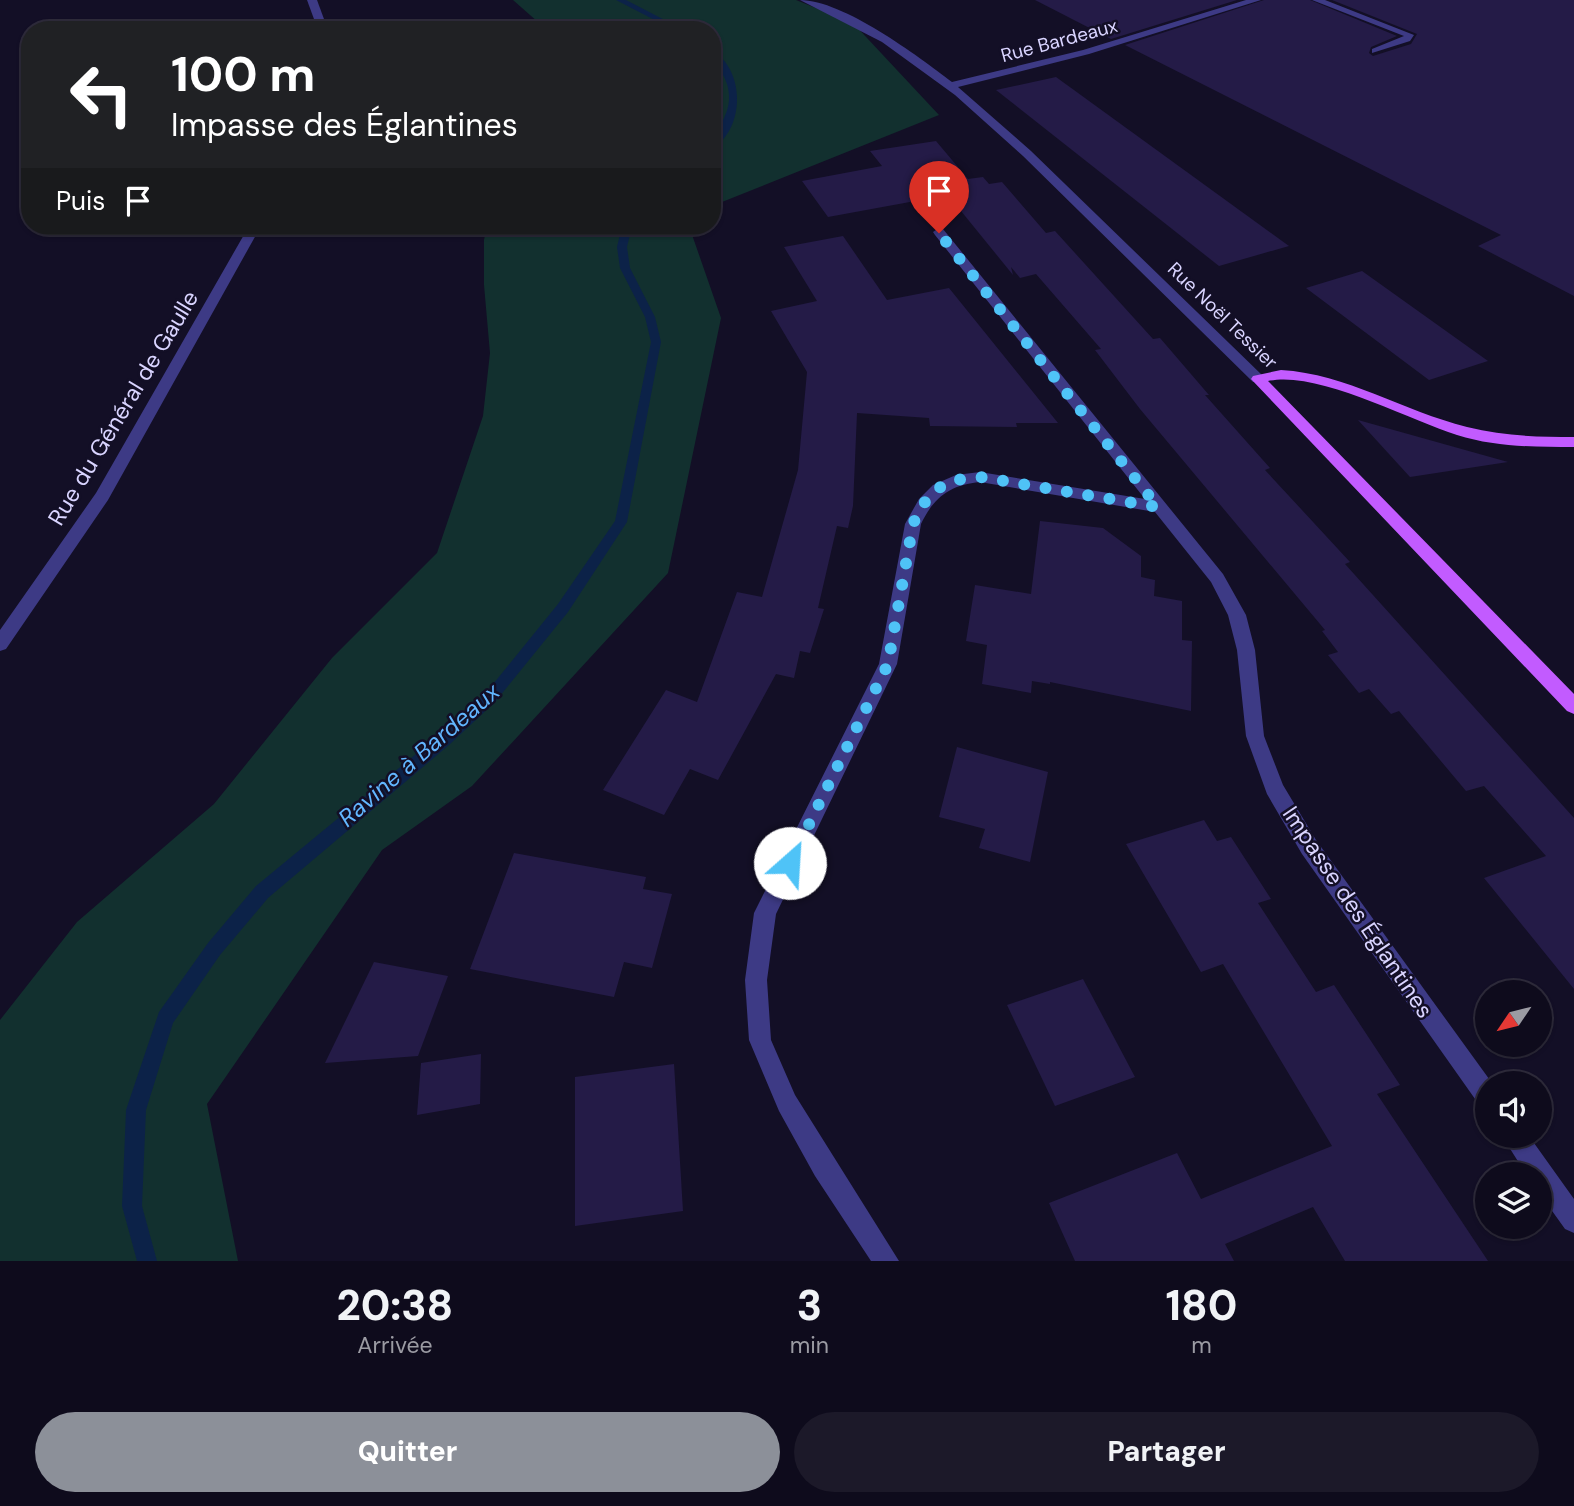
<!DOCTYPE html>
<html lang="fr">
<meta charset="utf-8">
<style>
body{margin:0;font-family:"DM Sans",sans-serif;background:#1c1929;color:#f1f3f6;height:100vh;display:flex;flex-direction:column;font-size:26px;white-space:nowrap}
*{box-sizing:border-box;margin:0}
p{font-size:23px;color:#9b9ba3}
.icon{flex:none;width:38px;height:38px;fill:none;stroke:currentColor;stroke-width:2;stroke-linecap:round;stroke-linejoin:round}
.map{position:relative;height:1261px;overflow:hidden}
.side{display:flex;flex-direction:column;background:#0e0b1c;flex:1}
.side>*{flex:none}
.hud{position:absolute;left:21px;top:21px;width:700px;height:214px;border-radius:28px;box-shadow:0 2px 5px #0004,0 0 0 2px #2e2b3b;background:#202124;color:#fff;overflow:hidden}
.needle{width:46px;rotate:235deg}
.controls{position:absolute;left:1475px;top:980px;display:grid;gap:14px}
.controls a{display:grid;place-items:center;width:77px;height:77px;border-radius:50%;background:#0e0b1c;box-shadow:0 2px 5px #0004,0 0 0 2px #2e2b3b;font-size:35px}
.pin{position:absolute;display:grid;place-items:center;width:60px;height:60px;color:#fff;margin:-72px -30px;border-radius:50% 50% 50% 0;rotate:-45deg;box-shadow:0 0 7px #0007}
.pin .icon{rotate:45deg}
.me{position:absolute;width:77px;margin:-38px;rotate:26deg;stroke-linejoin:round;filter:drop-shadow(0 0 5px #0008)}
.turn{display:flex;align-items:center;gap:24px;height:147px;padding:0 35px;font-size:32px}
.turn .icon{width:91px;height:91px;stroke-width:2.5}
.turn b{display:block;font-size:49px;line-height:60px}
.then{display:flex;align-items:center;height:66px;padding:0 35px;background:#0003;gap:14px;font-size:26px}
.eta{display:flex;justify-content:space-evenly;align-items:center;height:119px;text-align:center}
.eta b{font-size:42px;font-weight:800;line-height:49px}
.cta{display:flex;gap:14px;margin-top:auto;padding:14px 35px}
.cta a{flex:1;height:80px;border-radius:42px;background:#8c9099;color:#fff;font-size:28px;font-weight:800;line-height:80px;text-align:center}
.cta a+a{background:#1c1929;color:#f1f3f6}
.map>svg:first-child{display:block}
.green{fill:#12302f}
.lines{fill:none;stroke-linecap:round;stroke-linejoin:round}
.stream{fill:#0c2248;fill-rule:evenodd}
.building{fill:#241b47}
.minor{fill:#3d3a85;fill-rule:evenodd}
.major{fill:#c25bff;fill-rule:evenodd}
.route{stroke:#4fc3f7;stroke-width:12;stroke-dasharray:0 21.6}
.labels{text-anchor:middle;stroke-width:5;stroke-linejoin:round;paint-order:stroke}
.far-street-label{font-size:19px;fill:#d9d4ff;stroke:#130f26}
.street-label{font-size:23px;fill:#d9d4ff;stroke:#130f26}
.water-label{font-size:24px;font-style:italic;fill:#62b6ff;stroke:#130f26}
</style>
<div class="map">
<svg width="1574" height="1261" viewBox="0 0 1574 1261">
<rect width="100%" height="100%" fill="#130f26"/>
<g class="green">
<path d="M513,0H796L853,23L939,115L712,206V30H547Z"/>
<path d="M487,226H689L721,318L668,573L472,786L382,850L207,1104L238,1261H0V1020L77,922L214,804L332,658L437,553L483,416L490,353L484,285V240Z"/>
</g>
<g class="lines">
<g class="stream">
<path d="M616,0H626L684,30H674Z"/>
<path d="M712,50C745,70 746,128 712,149C712,132 730,118 729,96C729,75 712,64 712,50Z"/>
<path d="M622,226H632L627,247L630,268L655,317L661,342L627,522L568,612L495,702L449,745L268,898L220,955L173,1023L146,1110L142,1206L157,1261H137L122,1206L126,1110L159,1012L208,943L256,886L439,735L485,694L558,604L615,521L651,342L645,317L620,268L617,247Z"/>
</g>
</g>
<g class="building">
<path d="M1035,0H1237L1111,39Z"/>
<path d="M1264,0H1310L1397,36L1371,47L1369,53L1373,56L1411,44L1417,34L1332,0H1574V296L1478,246L1501,235L1125,45Z"/>
<path d="M1056,77L1289,246L1219,266L996,90Z"/>
<path d="M936,141L968,179L983,177L989,184L1002,182L1046,233L1055,231L1153,339L1160,338L1209,395H1205L1270,468L1265,470L1350,562L1345,564L1574,818V989L1484,878L1546,856L1484,786L1466,791L1399,711L1391,714L1369,689L1359,693L1328,655L1338,652L1322,631L1325,630L1140,409L1095,350L1101,349L1036,274L1020,278L1011,267L1013,275L948,195L828,217L802,181L882,166L870,151Z"/>
<path d="M843,236L887,300L949,288L1058,423H1016L1017,427L930,426L929,418L857,413L853,506L848,528L837,526L818,608L824,609L810,653L800,651L794,678L776,674L718,780L690,769L664,815L603,790L666,690L697,702L737,592L762,597L798,470L807,372L771,311L817,301L784,247Z"/>
<path d="M1362,271L1488,361L1429,380L1306,288Z"/>
<path d="M1358,420L1508,462L1410,477Z"/>
<path d="M1040,521L1103,528L1141,556V577L1155,580L1154,596L1182,601V640L1192,641L1191,711L1050,682V684L1032,681L1031,693L982,684L987,645L966,641L975,585L1031,594Z"/>
<path d="M957,747L1048,772L1030,862L979,848L985,829L939,817Z"/>
<path d="M1204,820L1217,841L1231,837L1271,899L1258,903L1316,992L1334,985L1400,1085L1377,1094L1488,1261H1345L1313,1207L1225,1244L1234,1261H1075L1049,1203L1177,1153L1201,1199L1332,1146L1223,964L1201,972L1126,844Z"/>
<path d="M514,853L646,877L643,889L672,894L652,968L624,962L614,997L470,969Z"/>
<path d="M374,962L448,976L418,1056L325,1063Z"/>
<path d="M1083,979L1135,1077L1055,1106L1007,1005Z"/>
<path d="M481,1054L480,1104L417,1115L421,1063Z"/>
<path d="M674,1064L683,1211L575,1226V1077Z"/>
</g>
<g class="lines">
<g class="minor">
<path d="M307,0H317L328,30H318Z"/>
<path d="M800,0C843,0 918,56 952,82L1083,50L1246,0H1261L1089,54L958,87L1031,151L1263,376V382H1253L1023,156L955,95L882,42Z"/>
<path d="M1312,0H1325L1414,35L1410,41L1372,53V49L1404,36Z"/>
<path d="M249,226H261L108,500L6,649L0,651V630L96,493Z"/>
<path d="M939,228L943,229L1223,574L1246,615L1255,650L1264,736L1283,785L1316,840L1492,1083H1488V1110L1480,1106L1302,854L1267,794L1246,736L1237,650L1228,615L1211,582L1155,512L980,482C950,485 934,497 921,524L897,664L776,914L767,980L771,1040L795,1095L899,1261H871L815,1176L779,1111L749,1040L745,980L754,913L879,664L905,524L919,499L933,485L956,475L980,472L1145,499L935,235L933,232Z"/>
<path d="M1502,1136H1529L1574,1199V1233L1565,1229L1540,1194V1174H1526Z"/>
</g>
<path class="major" d="M1281,370C1347,374 1403,411 1467,427C1503,436 1537,437 1574,437V447C1534,447 1495,447 1457,435C1407,419 1317,370 1268,381L1574,694V714L1567,711L1251,379L1253,376Z"/>
</g>
<g class="lines">
<path class="route" d="M790,863L888,664L913,524C928,490 943,479 980,477L1158,507L939,233"/>
</g>
<g class="labels">
<g class="far-street-label">
<text transform="translate(1059 40) rotate(-15)" y="7">Rue Bardeaux</text>
<text transform="translate(1223 315) rotate(44)" y="7">Rue Noël Tessier</text>
</g>
<g class="street-label">
<text transform="translate(123 408) rotate(-59)" y="8">Rue du Général de Gaulle</text>
<text transform="translate(1358 912) rotate(56)" y="8">Impasse des Églantines</text>
</g>
<g class="water-label">
<text transform="translate(419 755) rotate(-41)" y="8">Ravine à Bardeaux</text>
</g>
</g>
</svg>
<div class="controls">
<a><svg class="needle" viewBox="-14 -14 28 28"><path d="M0-13l5 13h-10z" fill="#e53935"/><path d="M0 13l5-13h-10z" fill="#9b9ba3"/></svg></a>
<a><svg class="icon" aria-label="sound" viewBox="0 0 24 24"><path d="M4 9h4l5-4v14l-5-4H4zM17 9q2 3 0 6"/></svg></a>
<a><svg class="icon" aria-label="layers" viewBox="0 0 24 24"><path d="M12 4l9 5-9 5-9-5zM3 14l9 5 9-5"/></svg></a>
</div>
<div class="pin" style="left:939px;top:233px;background:#d93025"><svg class="icon" aria-label="arrive" viewBox="0 0 24 24"><path d="M6 21V4h12l-3 4 3 4H6"/></svg></div>
<svg class="me" style="left:790px;top:863px" viewBox="-20 -20 40 40"><circle r="19" fill="#fff"/><path d="M0-13L10 11 0 6-10 11z" fill="#4fc3f7"/></svg>
<div class="hud">
<div class="turn"><svg class="icon" aria-label="left" viewBox="0 0 24 24"><path d="M17 20v-9H6M10 6l-5 5 5 5"/></svg><div><b>100 m</b>Impasse des Églantines</div></div>
<div class="then">Puis<svg class="icon" aria-label="arrive" viewBox="0 0 24 24"><path d="M6 21V4h12l-3 4 3 4H6"/></svg></div>
</div>
</div>
<section class="side">
<div class="eta">
<div><b>20:38</b><p>Arrivée</p></div>
<div><b>3</b><p>min</p></div>
<div><b>180</b><p>m</p></div>
</div>
<div class="cta"><a>Quitter</a><a>Partager</a></div>
</section>
